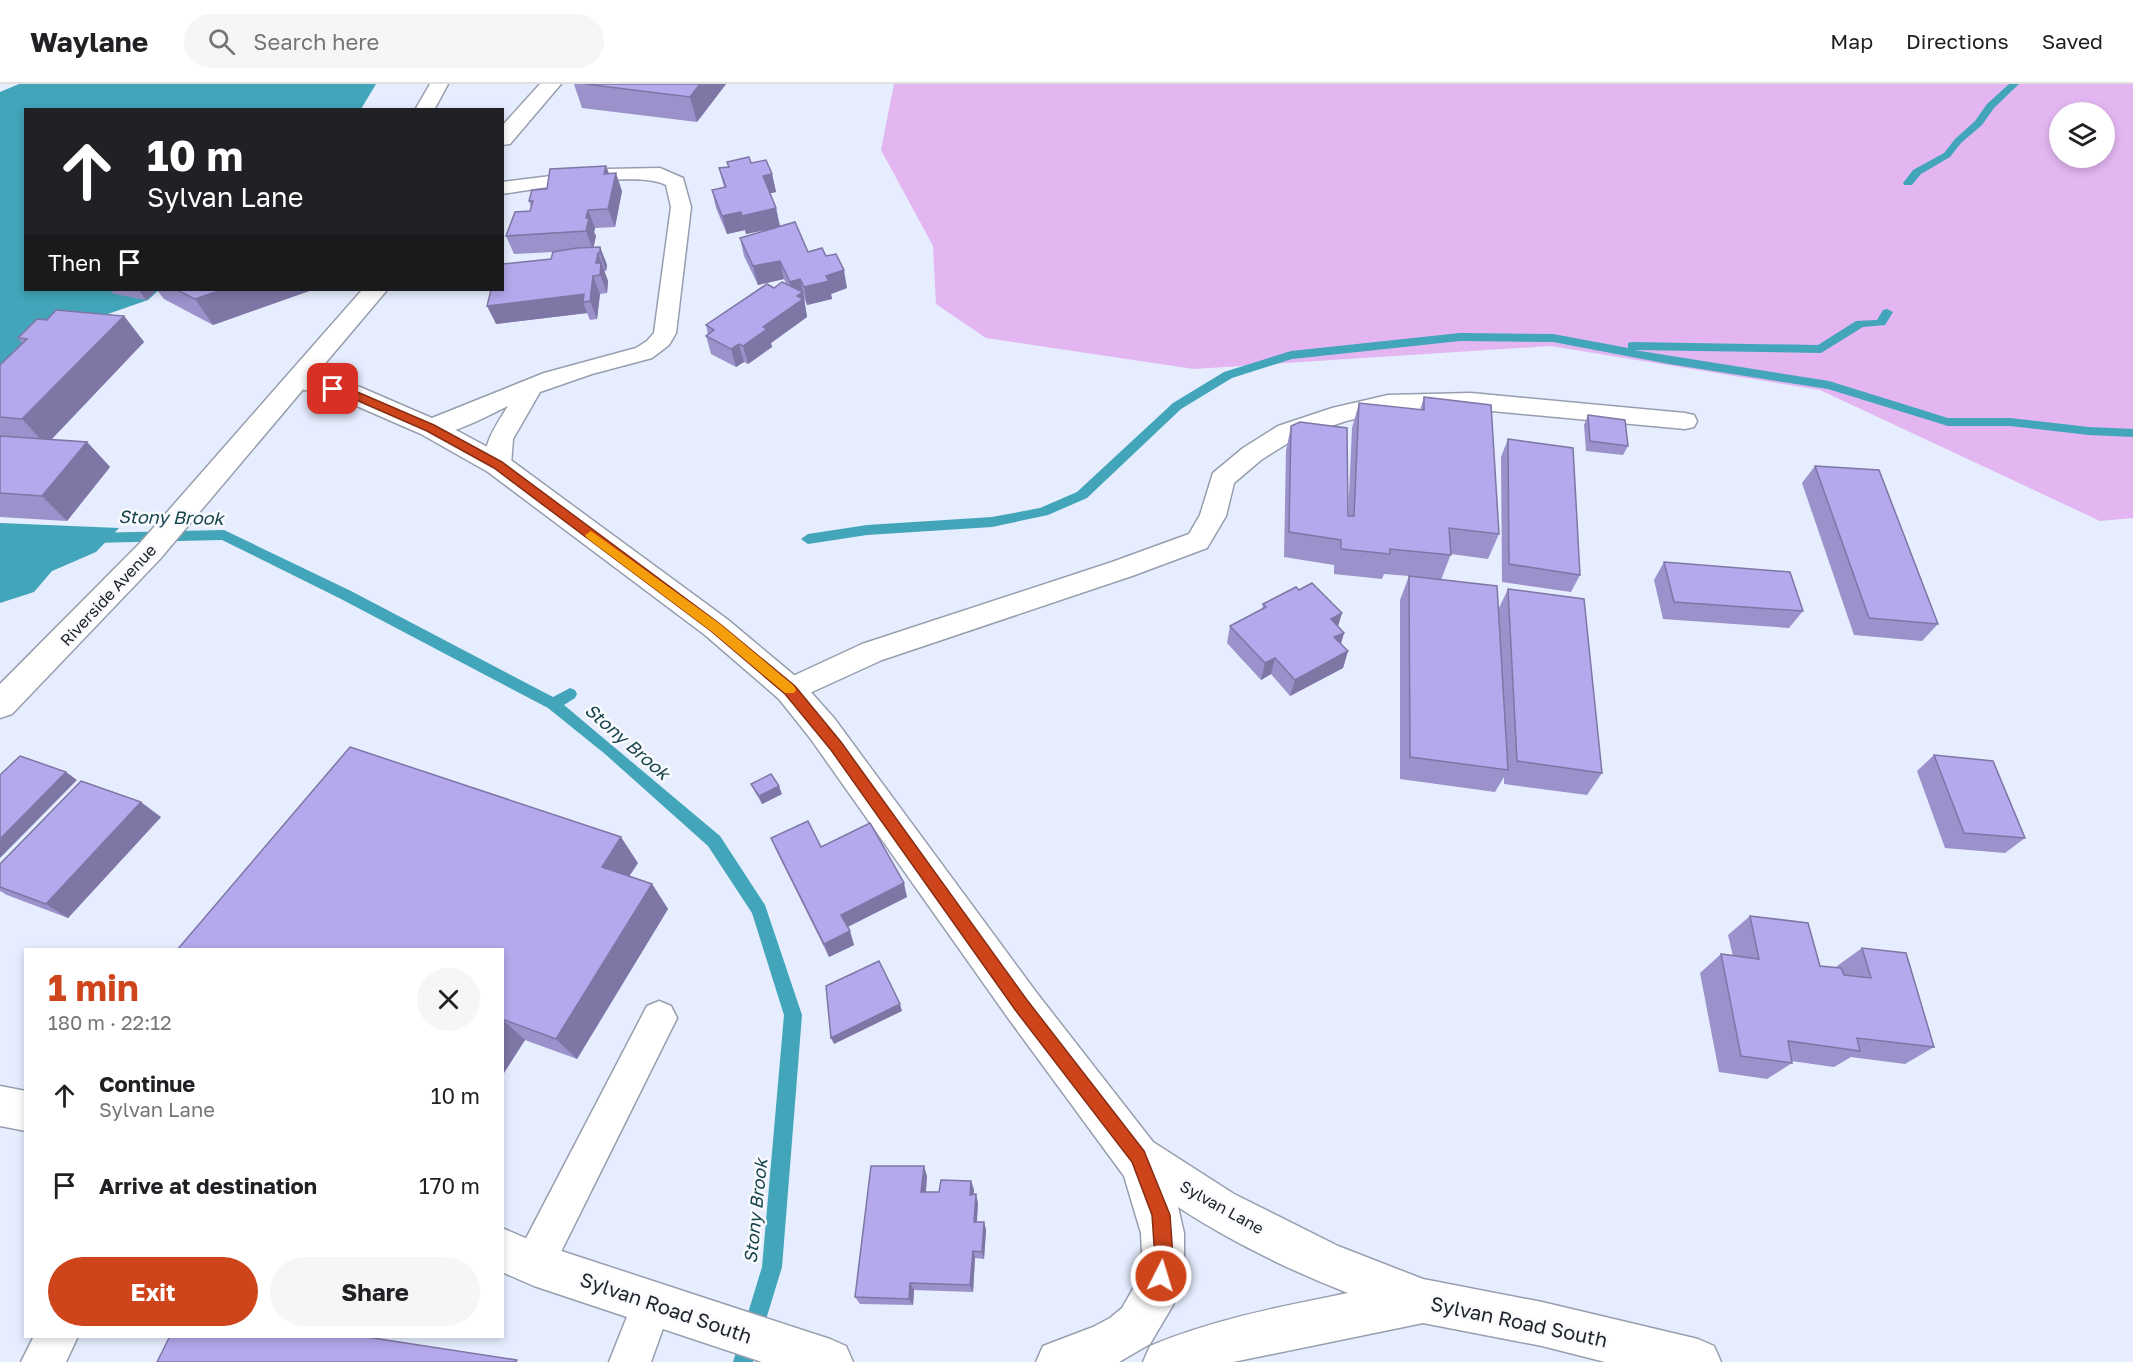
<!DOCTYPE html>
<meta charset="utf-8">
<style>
body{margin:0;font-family:"Golos Text",sans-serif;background:#f6f6f6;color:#202124;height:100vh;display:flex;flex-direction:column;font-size:22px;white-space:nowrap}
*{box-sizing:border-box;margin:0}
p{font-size:20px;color:#757577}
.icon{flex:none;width:33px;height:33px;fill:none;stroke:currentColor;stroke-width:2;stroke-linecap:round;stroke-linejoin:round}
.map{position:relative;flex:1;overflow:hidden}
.drawer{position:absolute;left:24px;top:864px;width:480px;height:390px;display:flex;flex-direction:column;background:#fff;border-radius:0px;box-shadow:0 3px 9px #0003}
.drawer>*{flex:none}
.guide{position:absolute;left:24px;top:24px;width:480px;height:183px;border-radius:0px;box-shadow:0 3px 9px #0003;background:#202124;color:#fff;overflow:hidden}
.controls{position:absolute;left:2049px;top:18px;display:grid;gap:12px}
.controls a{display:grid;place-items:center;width:66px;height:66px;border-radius:50%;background:#fff;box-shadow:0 3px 9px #0003;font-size:30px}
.pin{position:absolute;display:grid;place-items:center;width:51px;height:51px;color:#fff;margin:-26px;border-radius:12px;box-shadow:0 3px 9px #0006}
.me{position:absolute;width:66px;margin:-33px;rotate:5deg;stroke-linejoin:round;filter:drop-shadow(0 0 4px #0008)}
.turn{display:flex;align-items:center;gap:21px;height:126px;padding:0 24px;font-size:27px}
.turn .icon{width:78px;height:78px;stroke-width:2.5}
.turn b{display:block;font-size:42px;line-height:51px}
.then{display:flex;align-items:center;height:57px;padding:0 24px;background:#0003;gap:12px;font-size:22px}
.round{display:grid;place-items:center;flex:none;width:63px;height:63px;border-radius:32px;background:#f6f6f6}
.overview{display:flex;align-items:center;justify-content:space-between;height:102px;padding:0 24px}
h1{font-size:36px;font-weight:700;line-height:45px;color:#ce451c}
.cta{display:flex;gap:12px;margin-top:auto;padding:12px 24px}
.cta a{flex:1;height:69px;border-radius:36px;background:#ce451c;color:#fff;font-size:24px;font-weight:700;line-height:69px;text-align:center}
.cta a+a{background:#f6f6f6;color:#202124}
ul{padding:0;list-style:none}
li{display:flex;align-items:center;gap:18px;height:90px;padding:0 24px}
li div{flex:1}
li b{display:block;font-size:22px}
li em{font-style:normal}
header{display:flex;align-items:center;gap:36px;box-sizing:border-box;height:84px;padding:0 30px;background:#fff;border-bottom:2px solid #e0e0e0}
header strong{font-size:28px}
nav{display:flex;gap:33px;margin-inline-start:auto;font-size:21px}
.search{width:420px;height:54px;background:#f6f6f6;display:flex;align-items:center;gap:15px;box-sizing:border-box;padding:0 21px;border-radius:33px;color:#757577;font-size:22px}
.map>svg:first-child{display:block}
.green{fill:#e3b6f1;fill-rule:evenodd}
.water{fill:#42a5b9}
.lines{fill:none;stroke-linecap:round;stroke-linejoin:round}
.stream{fill:#42a5b9;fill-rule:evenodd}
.service-casing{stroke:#979eae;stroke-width:3}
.tertiary-casing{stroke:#979eae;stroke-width:3}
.secondary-casing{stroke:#979eae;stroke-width:3}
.service{fill:#fff;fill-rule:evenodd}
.tertiary{fill:#fff;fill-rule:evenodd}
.secondary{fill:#fff;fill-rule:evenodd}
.wall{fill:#9b91cb}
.shaded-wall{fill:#7e76a5}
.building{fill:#b4a9ec;stroke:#7e76a5;stroke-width:1.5}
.route{fill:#ce451c;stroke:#862d12;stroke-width:1.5}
.slow{fill:#f59e0b}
.labels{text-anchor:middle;stroke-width:5;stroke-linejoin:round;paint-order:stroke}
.street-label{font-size:16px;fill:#21242a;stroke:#f9fafe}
.water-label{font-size:18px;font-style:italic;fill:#18444d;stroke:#f9fafe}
.near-street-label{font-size:20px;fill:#21242a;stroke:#f9fafe}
</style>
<header>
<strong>Waylane</strong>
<div class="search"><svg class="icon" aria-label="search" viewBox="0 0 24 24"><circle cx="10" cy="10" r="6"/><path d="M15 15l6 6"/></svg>Search here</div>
<nav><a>Map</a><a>Directions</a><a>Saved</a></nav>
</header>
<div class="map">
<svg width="2133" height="1278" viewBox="0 0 2133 1278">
<rect width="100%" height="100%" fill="#e5edfe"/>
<path class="green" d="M894,0H2133V434L2100,437L1820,306L1551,262L1194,285L986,254L936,220L933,162L881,66ZM2060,28H2104V74H2060Z"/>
<g class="water">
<path d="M19,0H376L361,25L26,26V206H159L148,216L22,260L0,282V8Z"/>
<path d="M0,439L119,444L96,468L52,487L34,508L0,519Z"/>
</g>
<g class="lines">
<g class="stream">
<path d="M2009,0H2019L1994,24L1982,41L1961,59L1950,73L1921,90L1912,101H1904L1903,99L1913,86L1944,69L1955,55L1975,37L1987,20Z"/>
<path d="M1887,225L1893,228L1885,241L1863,243L1821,269L1634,266L1829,297L1948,334H2010L2089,343L2133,345V353L2089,351L2010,342H1948L1828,305L1669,280L1553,258L1460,257L1292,275L1232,294L1181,325L1087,414L1048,431L992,443L867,451L808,460L801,455L808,450L867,441L992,433L1040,424L1077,408L1173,319L1224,288L1291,267L1460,249L1553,250L1628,264V259L1632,258L1818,261L1856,237L1877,236L1883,226Z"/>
<path d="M224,446L351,507L553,613L570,604L575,606L577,610L575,614L564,621L720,752L765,821L802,931L782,1183L753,1278H733L762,1183L784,931L752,829L708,762L605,670L548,624L341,515L222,456L91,459L84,454L91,449Z"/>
</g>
<defs>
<g id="service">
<path d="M430,0H448L434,26H415Z"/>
<path d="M660,84L683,94L691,123L676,249L669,261L652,274L592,290L540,308L513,355L511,381L507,387L498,390L489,387C477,367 497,340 508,322C487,332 445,356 422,350L419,344L422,338L544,289L636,264L647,257L654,249L671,123L666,101C636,86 539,105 502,110V98L608,85Z"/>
<path d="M1471,309L1685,329L1694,331L1697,337L1694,343L1685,345L1471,325L1388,327L1346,337L1296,354L1261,376L1234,399L1226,432L1207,464L1132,492L882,576L790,618L780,614L775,606L780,598L862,560L1112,478L1189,450L1200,431L1213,389L1243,364L1278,342L1332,324L1388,311Z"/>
<path d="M659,917L671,922L677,934L548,1194L534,1200L520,1194L514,1180L520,1166L647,922Z"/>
<path d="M652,1199L666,1205L672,1219L651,1278H609L638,1205Z"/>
<path d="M34,1252H78L66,1278H21Z"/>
</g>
<g id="tertiary">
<path d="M299,288L360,303L441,338L508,374L727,535L801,597L834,634L1036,908L1153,1058L1234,1110L1338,1162L1423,1195L1542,1218L1698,1255L1714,1262L1721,1278H1605L1542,1262L1423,1239L1233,1278H1143L1150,1262C1215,1235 1279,1223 1348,1209C1289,1186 1230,1157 1178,1123L1184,1149V1186L1173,1221L1150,1260L1119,1278H1036L1043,1262L1093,1243L1110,1234L1122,1224L1137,1198L1142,1168L1141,1149L1124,1092L1008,934L810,654L779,615L705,551L488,388L421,350L343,316L290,302L286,296L290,290Z"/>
<path d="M0,1002L26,1007V1047L0,1042Z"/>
<path d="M502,1144L537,1159L830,1255L846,1262L853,1278H762L534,1202L502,1188Z"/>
</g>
<g id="secondary">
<path d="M540,0H561L510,60L502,61V42Z"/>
<path d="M362,206H387L160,475L12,630L0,634V600L140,459Z"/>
</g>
</defs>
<use href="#service" class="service-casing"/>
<use href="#tertiary" class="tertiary-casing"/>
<use href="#secondary" class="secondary-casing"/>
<use href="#service" class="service"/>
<use href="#tertiary" class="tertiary"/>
<use href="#secondary" class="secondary"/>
</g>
<g class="wall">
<path d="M574,0H726L697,38L582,24Z"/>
<path d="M727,78L751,79L772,90L776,108L770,109L776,124L780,142L808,168L826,172L847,204L831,210L832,215L807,221L804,214L807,233L771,259L772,263L748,280L744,278L736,283L711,270L706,252L708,250L706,241L774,204L787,201L784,195L758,201L744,172L740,154L774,144L746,150L745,146L727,150L716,124L712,106L724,103L719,84L728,83Z"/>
<path d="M606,82L609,89L622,107L615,143L595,144L594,148L596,152L593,163H600L607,181L606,187H604L608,197L607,209L600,210L597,235L590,236L587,229L496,240L551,175L554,168L514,170L506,152L530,127L531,123L529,117L547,105Z"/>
<path d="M110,206H312L213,241L164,215L157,206L146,216L114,210Z"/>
<path d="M124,232L144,258L51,356L87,358L110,383L67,437L0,433V281L22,259L18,254L47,236Z"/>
<path d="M1424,313L1499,450L1488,475L1451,470L1441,496L1498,526L1508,505L1602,689L1587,711L1504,700V693L1495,708L1400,695V516L1409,492L1384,490L1382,495L1334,490V481L1284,473L1286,367L1291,342L1348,432L1352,344L1359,319L1420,326Z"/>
<path d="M1588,331L1628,362L1623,371L1586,367L1584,341Z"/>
<path d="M1508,355L1580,491L1571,508L1502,498L1501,373Z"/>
<path d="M1815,382L1938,540L1922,557L1854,551L1802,399Z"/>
<path d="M1664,478L1803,527L1789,544L1663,535L1654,496Z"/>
<path d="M1263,520L1338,542L1344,549L1341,560L1348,567L1343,584L1290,612L1271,590L1261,596L1227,559L1230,542L1262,526Z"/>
<path d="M1934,671L2025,754L2005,769L1945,764L1917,687Z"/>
<path d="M751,700L782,710L762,720L755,708Z"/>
<path d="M161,733L68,834L7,811L0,807V780Z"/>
<path d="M771,754L821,763L907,813L848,843L854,861L829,873L777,768Z"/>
<path d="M638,779L629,792L652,800L668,825L577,975L525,956L502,992V866Z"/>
<path d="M1750,832L1820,882L1838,884L1837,882L1862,864L1934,963L1905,980L1851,973L1834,983L1791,977L1792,979L1767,995L1719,988L1700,889L1721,870L1733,872L1728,851Z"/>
<path d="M927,1092L926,1108H939L971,1097L974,1106L973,1111L978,1119L977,1138H984L986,1146L984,1175L975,1174L973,1208L914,1206L913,1221L860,1220L855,1213Z"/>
</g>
<g class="shaded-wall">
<path d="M700,0H726L697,38L690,13Z"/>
<path d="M606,82L612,100L604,90Z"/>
<path d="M616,89L622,107L615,143L608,125Z"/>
<path d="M772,90L776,108L767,110L763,92Z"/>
<path d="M776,124L780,143L746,150L742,132Z"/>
<path d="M588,126L595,144L594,148L596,152L593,166L586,147V134Z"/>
<path d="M741,128L745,146L727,150L722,132Z"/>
<path d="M600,163L607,181L606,187L600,169Z"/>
<path d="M598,169L608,197L607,209L596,179Z"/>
<path d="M780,177L784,195L758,201L753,182Z"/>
<path d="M844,186L847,204L831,210L832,215L807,221L804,203L826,192Z"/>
<path d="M593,192L600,210L597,235L590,217Z"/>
<path d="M800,195L804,214L807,233L771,259L772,263L748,280L743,262L763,243L794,216L790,198Z"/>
<path d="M139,206H157L146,216Z"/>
<path d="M222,206H312L213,241L195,215Z"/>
<path d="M584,210L583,218L587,229L496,240L487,222Z"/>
<path d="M124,232L144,258L46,361L22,335Z"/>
<path d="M739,260L744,278L736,283L731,265Z"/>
<path d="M87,358L110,383L67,437L42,412Z"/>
<path d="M1342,529L1337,546L1331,535Z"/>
<path d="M1344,549L1339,565L1334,553Z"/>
<path d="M1348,567L1343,584L1290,612L1295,596Z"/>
<path d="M1275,574L1271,590L1261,596L1265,579Z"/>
<path d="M66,688L77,696L0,774V755Z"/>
<path d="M779,702L782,710L762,720L759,712Z"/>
<path d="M141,718L161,733L68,834L46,820Z"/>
<path d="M621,753L638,779L619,808L602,783Z"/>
<path d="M904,799L907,813L845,844L841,831Z"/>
<path d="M652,800L668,825L577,975L556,955Z"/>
<path d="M850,847L854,861L829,873L824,860Z"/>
<path d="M900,920L902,927L834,960L831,954Z"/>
<path d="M502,935L525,956L502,992Z"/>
<path d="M924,1082L927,1092L925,1116L921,1108Z"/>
<path d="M971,1097L974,1106L973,1119L970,1111Z"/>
<path d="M976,1110L978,1119L976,1146L974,1138Z"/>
<path d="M984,1138L986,1146L984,1175L982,1168Z"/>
<path d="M973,1167L975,1174L973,1208L970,1201Z"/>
<path d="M910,1199L914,1206L913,1221L909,1215Z"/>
</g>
<g class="building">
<path d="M585,0H700L690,13Z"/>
<path d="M749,73L751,79L766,76L772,90L763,92L776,124L742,132L741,128L722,132L712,106L726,103L719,84L729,83L727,78Z"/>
<path d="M606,82L604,90L616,89L608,125L588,126L586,134H589L586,147L506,152L515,128L530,127L533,117H529L532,106L547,105L550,85Z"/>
<path d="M795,138L808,168L822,164L826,172L836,170L844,186L826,192L829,197L804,203L800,195L790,198L780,177L753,182L740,154Z"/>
<path d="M600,163V169H598L596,179H601L600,191L593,192L590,217L583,218L584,210L487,222L491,206H502V180L551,175L553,168L577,164Z"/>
<path d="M782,198L803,208L797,212L803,215L763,243L767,245L743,262L739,260L731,265L706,252L714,246L706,241L767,200L774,204Z"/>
<path d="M177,206H222L195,215Z"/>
<path d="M56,226L124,232L22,335L0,333V281L27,255L18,254L37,235L47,236Z"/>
<path d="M1424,313L1491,321L1499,450L1449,444L1451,471L1390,465V470L1341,465V456L1289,448L1291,342L1300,338L1347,344L1348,432H1354L1359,319L1424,326Z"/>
<path d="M1588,331L1625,336L1628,362L1590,357Z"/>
<path d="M0,352L87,358L42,412L0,409Z"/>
<path d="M1508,355L1573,364L1580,491L1509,480Z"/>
<path d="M1815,382L1879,386L1938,540L1869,534Z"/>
<path d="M1664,478L1790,488L1803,527L1674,518Z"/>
<path d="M1409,492L1497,502L1508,686L1410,673Z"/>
<path d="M1312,499L1342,529L1331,535L1344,549L1334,553L1348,567L1295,596L1275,574L1265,579L1230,542L1266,523L1263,520L1296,503L1299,506Z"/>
<path d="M1508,505L1584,515L1602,689L1517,677Z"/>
<path d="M350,663L621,753L602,783L652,800L556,955L502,935V866H177Z"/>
<path d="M1934,671L1993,677L2025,754L1964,749Z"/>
<path d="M20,672L66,688L0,755V691Z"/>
<path d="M771,690L779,702L759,712L751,700Z"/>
<path d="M81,697L141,718L46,820L0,803V780Z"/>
<path d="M808,737L821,763L870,739L904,799L841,831L850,847L824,860L771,754Z"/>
<path d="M1750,832L1808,839L1820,882L1841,884L1844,891L1871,894L1862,864L1906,869L1934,963L1857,954L1860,967L1788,957L1792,979L1741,972L1721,870L1759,875Z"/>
<path d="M879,877L900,920L831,954L826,902Z"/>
<path d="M871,1082H924L921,1108H939L941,1096L971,1097L970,1111L976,1110L974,1138H984L982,1168L973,1167L970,1201L910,1199L909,1215L855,1213Z"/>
<path d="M170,1252H360L517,1276L516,1278H157Z"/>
</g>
<path class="route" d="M333,301L355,307L434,341L502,378L720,540L795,602L841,658L1027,916L1144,1067L1170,1131L1173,1174L1167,1198L1161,1201L1154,1198L1152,1192L1155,1174L1152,1131L1132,1078L1016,927L831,666L785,610L711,547L494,384L427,347L347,312L330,307V302Z"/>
<path class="slow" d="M591,447L720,540L794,602L796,606L794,609H785L711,547L587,454L585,451Z"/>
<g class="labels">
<g class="street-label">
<text transform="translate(108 511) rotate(-47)" y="6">Riverside Avenue</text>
<text transform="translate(1222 1123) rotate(29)" y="6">Sylvan Lane</text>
</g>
<g class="water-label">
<text transform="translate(171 434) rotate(1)" y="6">Stony Brook</text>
<text transform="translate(627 658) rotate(41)" y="6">Stony Brook</text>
<text transform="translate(756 1127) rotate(-84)" y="6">Stony Brook</text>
</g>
<g class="near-street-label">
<text transform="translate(666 1224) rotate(19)" y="7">Sylvan Road South</text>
<text transform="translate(1519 1238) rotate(12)" y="7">Sylvan Road South</text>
</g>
</g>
</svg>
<div class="controls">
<a><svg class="icon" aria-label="layers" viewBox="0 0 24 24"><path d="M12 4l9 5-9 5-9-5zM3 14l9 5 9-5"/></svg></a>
</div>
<div class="pin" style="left:333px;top:305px;background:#d93025"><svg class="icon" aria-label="arrive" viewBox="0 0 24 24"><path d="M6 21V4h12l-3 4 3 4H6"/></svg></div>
<svg class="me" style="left:1161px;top:1192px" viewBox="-20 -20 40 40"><circle r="17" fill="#ce451c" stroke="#fff" stroke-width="3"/><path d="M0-11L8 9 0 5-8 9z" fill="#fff"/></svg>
<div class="guide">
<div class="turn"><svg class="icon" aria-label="ahead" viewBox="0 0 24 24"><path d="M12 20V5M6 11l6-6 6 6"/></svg><div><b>10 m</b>Sylvan Lane</div></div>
<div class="then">Then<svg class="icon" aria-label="arrive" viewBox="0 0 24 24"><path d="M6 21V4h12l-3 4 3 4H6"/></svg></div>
</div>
<section class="drawer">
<div class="overview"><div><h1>1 min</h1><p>180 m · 22:12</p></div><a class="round"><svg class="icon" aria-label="close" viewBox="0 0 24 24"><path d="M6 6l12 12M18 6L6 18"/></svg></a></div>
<ul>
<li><svg class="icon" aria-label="ahead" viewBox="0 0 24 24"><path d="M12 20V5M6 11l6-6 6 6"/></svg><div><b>Continue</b><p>Sylvan Lane</p></div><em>10 m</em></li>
<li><svg class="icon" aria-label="arrive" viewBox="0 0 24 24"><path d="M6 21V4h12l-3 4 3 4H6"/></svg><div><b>Arrive at destination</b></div><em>170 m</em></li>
</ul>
<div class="cta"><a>Exit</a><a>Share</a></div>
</section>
</div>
